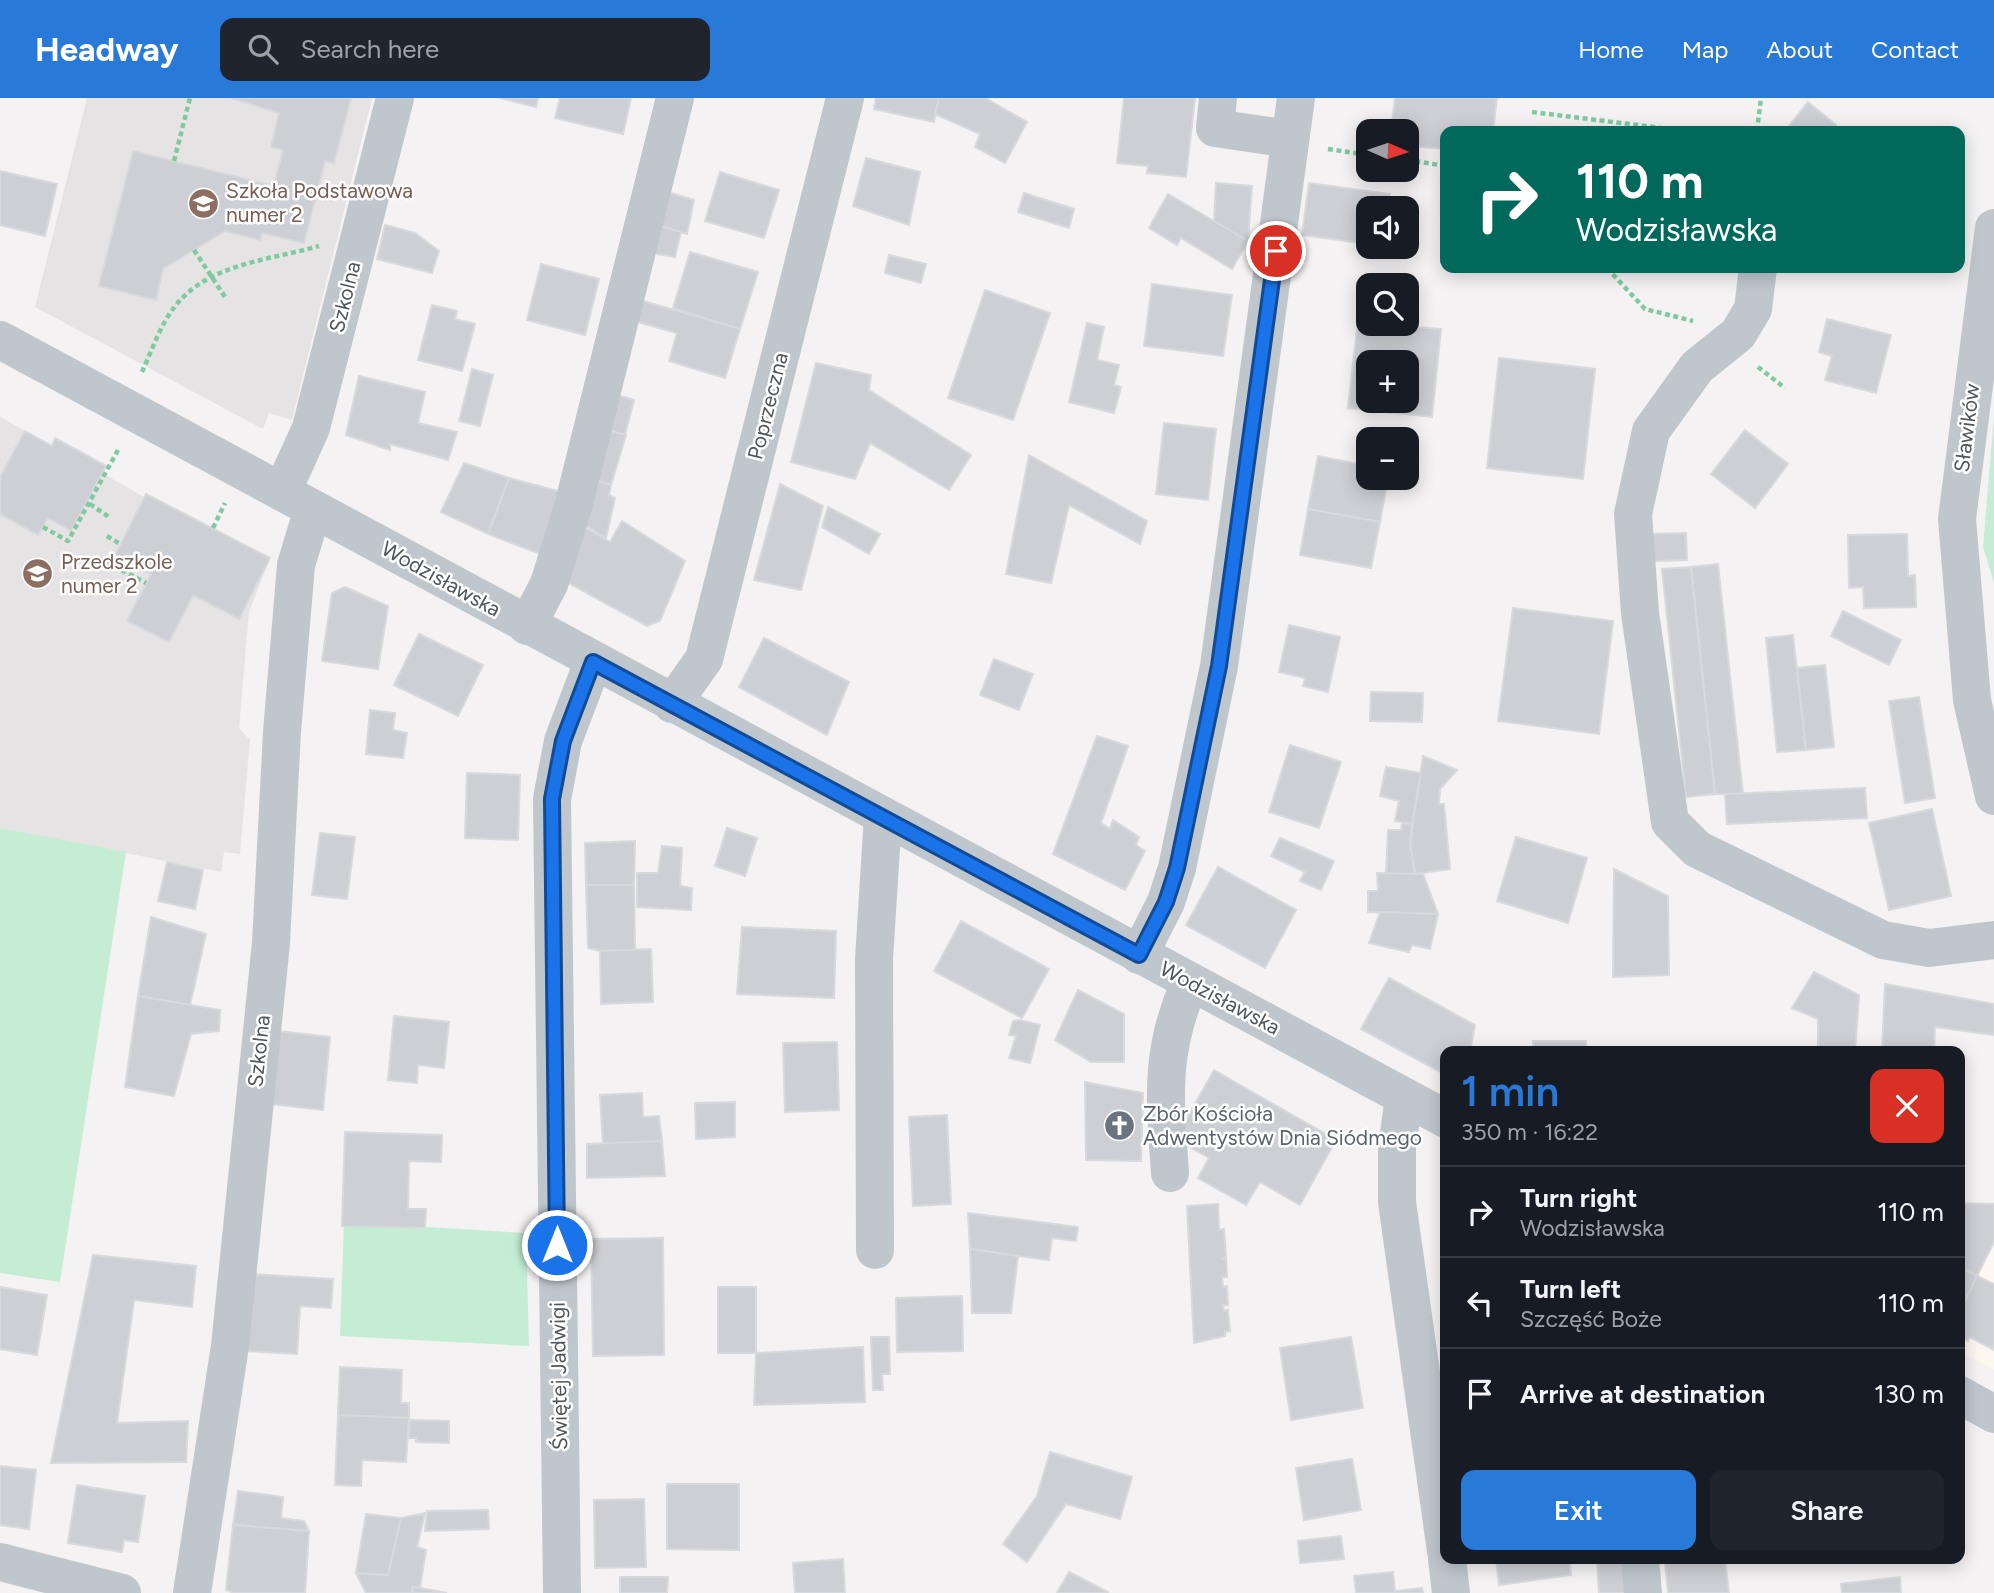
<!DOCTYPE html>
<meta charset="utf-8">
<style>
body{margin:0;font-family:Figtree,sans-serif;background:#20242c;color:#f1f3f6;height:100vh;display:flex;flex-direction:column;font-size:26px;white-space:nowrap}
*{box-sizing:border-box;margin:0}
p{font-size:23px;color:#9ea1a6}
.icon{flex:none;width:38px;height:38px;fill:none;stroke:currentColor;stroke-width:2;stroke-linecap:round;stroke-linejoin:round}
.map{position:relative;flex:1;overflow:hidden}
.sheet{position:absolute;left:1440px;top:948px;width:525px;height:518px;display:flex;flex-direction:column;background:#171b24;border-radius:14px;box-shadow:0 4px 18px #0003}
.sheet>*{flex:none}
.hud{position:absolute;left:1440px;top:28px;width:525px;height:147px;border-radius:14px;box-shadow:0 4px 18px #0003;background:#00695c;color:#fff;overflow:hidden}
.needle{width:46px;rotate:93deg}
.buttons{position:absolute;left:1356px;top:21px;display:grid;gap:14px}
.buttons a{display:grid;place-items:center;width:63px;height:63px;border-radius:14px;background:#171b24;box-shadow:0 4px 18px #0003;font-size:35px}
.pin{position:absolute;display:grid;place-items:center;width:60px;height:60px;color:#fff;margin:-30px;border:4px solid #fff;border-radius:50%;box-shadow:0 2px 7px #0007}
.me{position:absolute;width:77px;margin:-38px;rotate:0deg;stroke-linejoin:round;filter:drop-shadow(0 0 5px #0008)}
.turn{display:flex;align-items:center;gap:24px;height:147px;padding:0 21px;font-size:32px}
.turn .icon{width:91px;height:91px;stroke-width:2.5}
.turn b{display:block;font-size:49px;line-height:60px}
.round{display:grid;place-items:center;flex:none;width:74px;height:74px;border-radius:14px;background:#20242c}
.head{display:flex;align-items:center;justify-content:space-between;height:119px;padding:0 21px}
h1{font-size:42px;font-weight:600;line-height:52px;color:#2979d8}
.primary-button{display:flex;gap:14px;margin-top:auto;padding:14px 21px}
.primary-button a{flex:1;height:80px;border-radius:14px;background:#2979d8;color:#fff;font-size:28px;font-weight:600;line-height:80px;text-align:center}
.primary-button a+a{background:#20242c;color:#f1f3f6}
ul{padding:0;list-style:none}
li{display:flex;align-items:center;gap:21px;height:91px;padding:0 21px;border-top:2px solid #363941}
li div{flex:1}
li b{display:block;font-size:26px}
li em{font-style:normal}
header{display:flex;align-items:center;gap:42px;box-sizing:border-box;height:98px;padding:0 35px;background:#2979d8;color:#fff}
header strong{font-size:33px}
nav{display:flex;gap:38px;margin-inline-start:auto;font-size:24px}
.search{width:490px;height:63px;background:#20242c;display:flex;align-items:center;gap:18px;box-sizing:border-box;padding:0 24px;border-radius:14px;color:#9ea1a6;font-size:26px}
.map>svg:first-child{display:block}
.commercial{fill:#fcf8ef}
.education{fill:#e5e3e3}
.green{fill:#c5edd4}
.building{fill:#cdcfd4;stroke:#d7d9dd;stroke-width:2;fill-rule:evenodd}
.lines{fill:none;stroke-linecap:round;stroke-linejoin:round}
.path{stroke:#80c9a3;stroke-width:4.5;stroke-dasharray:5 3.5;stroke-linecap:butt}
.minor{stroke:#bfc7cd;stroke-width:38}
.route-casing{stroke:#114b97;stroke-width:18}
.route{stroke:#1a73e8;stroke-width:12}
.labels{text-anchor:middle;stroke-width:5;stroke-linejoin:round;paint-order:stroke}
.education-label{font-size:21px;fill:#785e54;stroke:#fff;text-anchor:start}
.street-label{font-size:21px;fill:#4b565e;stroke:#fff}
.worship-label{font-size:21px;fill:#5b616d;stroke:#fff;text-anchor:start}
</style>
<header>
<strong>Headway</strong>
<div class="search"><svg class="icon" aria-label="search" viewBox="0 0 24 24"><circle cx="10" cy="10" r="6"/><path d="M15 15l6 6"/></svg>Search here</div>
<nav><a>Home</a><a>Map</a><a>About</a><a>Contact</a></nav>
</header>
<div class="map">
<svg width="1994" height="1495" viewBox="0 0 1994 1495">
<rect width="100%" height="100%" fill="#f4f2f2"/>
<path class="commercial" d="M1994,1144V1272L1960,1254V1214Z"/>
<g class="education">
<path d="M87,0H372L292,322L269,315L263,331L35,209Z"/>
<path d="M0,319L51,347L55,340L106,368L102,375L144,399L146,396L270,460L249,514L239,630L250,642L240,756L224,754L221,774L0,730Z"/>
</g>
<g class="green">
<path d="M1994,318V485L1983,449Z"/>
<path d="M0,730L126,754L60,1184L0,1175Z"/>
<path d="M344,1124L526,1135L529,1248L340,1238Z"/>
</g>
<g class="building">
<path d="M231,0H351L334,65L325,63L304,145L262,135L260,142L225,133L163,171L156,202L99,188L133,53L274,88L283,52L271,49L279,15Z"/>
<path d="M500,0H538L536,9Z"/>
<path d="M560,0H631L623,36L555,20Z"/>
<path d="M876,0H939L934,24L874,11Z"/>
<path d="M939,0H985L1027,24L1005,65L975,49L980,36L935,16Z"/>
<path d="M1124,0H1195L1186,79L1147,75L1148,68L1117,65Z"/>
<path d="M1395,0H1497L1493,33H1446V51L1407,48V33H1391Z"/>
<path d="M1808,4L1836,27L1831,33H1785Z"/>
<path d="M866,60L920,74L909,127L853,108Z"/>
<path d="M0,73L57,86L45,138L0,127Z"/>
<path d="M720,74L779,92L764,140L705,123Z"/>
<path d="M1216,85L1252,88L1248,143L1214,124Z"/>
<path d="M1309,85L1390,96L1388,110H1368V146L1302,137Z"/>
<path d="M661,92L694,102L687,136L653,126Z"/>
<path d="M1024,95L1074,111L1069,130L1018,114Z"/>
<path d="M1168,96L1248,143L1232,171L1181,140L1177,147L1149,130Z"/>
<path d="M653,126L681,134L675,159L646,154Z"/>
<path d="M385,127L415,135L439,153L432,175L377,161Z"/>
<path d="M690,154L758,174L740,231L673,210Z"/>
<path d="M889,157L926,166L921,185L885,175Z"/>
<path d="M541,166L599,181L585,237L527,222Z"/>
<path d="M1152,186L1232,197L1223,258L1144,248Z"/>
<path d="M985,192L1050,215L1013,322L948,300Z"/>
<path d="M633,200L740,231L725,280L669,263L677,235L627,221Z"/>
<path d="M432,207L457,213L455,221L475,226L462,273L418,262Z"/>
<path d="M1827,221L1891,237L1876,295L1825,282L1832,258L1819,254Z"/>
<path d="M1358,222L1368,223V226L1441,231L1432,319L1348,310ZM1368,264H1407V303H1368Z"/>
<path d="M1087,225L1104,229L1097,262L1119,267L1114,287L1121,289L1114,315L1069,304Z"/>
<path d="M1499,260L1595,271L1583,381L1487,370Z"/>
<path d="M816,265L871,277L869,292L971,357L949,392L870,345L855,381L791,364Z"/>
<path d="M472,271L493,277L480,328L459,323Z"/>
<path d="M359,278L425,294L418,325L457,334L448,362L390,346V352L346,337Z"/>
<path d="M610,295L634,302L625,337L600,330Z"/>
<path d="M1164,325L1216,331L1208,402L1156,396Z"/>
<path d="M600,330L626,337L611,387L588,380Z"/>
<path d="M1745,332L1788,366L1755,410L1711,376Z"/>
<path d="M25,333L52,348L55,340L106,368L71,433L48,420L38,437L0,416V379Z"/>
<path d="M1029,357L1147,423L1140,446L1069,407L1051,485L1006,476Z"/>
<path d="M1318,358L1368,368V380H1388L1380,424L1308,411Z"/>
<path d="M464,365L509,380L488,436L441,414Z"/>
<path d="M509,380L565,395L543,457L488,436Z"/>
<path d="M588,380L611,387L609,397L615,400L606,440L578,423Z"/>
<path d="M780,386L823,408L801,492L754,482Z"/>
<path d="M146,396L270,460L239,521L193,497L169,544L127,523L151,476L115,457Z"/>
<path d="M828,409L880,436L869,456L822,429Z"/>
<path d="M1308,411L1380,424L1371,470L1300,457Z"/>
<path d="M622,423L685,463L660,523L647,528L561,481L577,425L610,444Z"/>
<path d="M1686,435L1687,462L1653,463L1651,436Z"/>
<path d="M1907,436L1908,478L1915,477L1916,509L1864,510L1863,489L1849,490L1848,437Z"/>
<path d="M1718,466L1732,596L1743,696H1715L1691,469Z"/>
<path d="M1691,469L1715,696L1686,699L1662,471Z"/>
<path d="M345,489L388,508L378,571L322,563L332,495Z"/>
<path d="M1513,510L1613,523L1599,636L1498,623Z"/>
<path d="M1843,513L1901,542L1889,567L1831,538Z"/>
<path d="M1289,527L1340,539L1328,594L1303,588L1305,580L1279,574Z"/>
<path d="M419,536L483,567L458,618L394,587Z"/>
<path d="M1793,537L1806,652L1777,654L1766,540Z"/>
<path d="M764,540L849,584L827,637L739,589Z"/>
<path d="M994,561L1033,576L1019,612L980,597Z"/>
<path d="M1825,567L1834,649L1806,652L1797,570Z"/>
<path d="M1371,594L1423,595L1422,624L1370,623Z"/>
<path d="M1919,599L1935,700L1905,705L1889,603Z"/>
<path d="M370,612L395,615L393,632L407,635L403,660L366,656Z"/>
<path d="M1097,638L1128,648L1101,725L1110,731L1113,722L1139,739L1136,747L1145,753L1125,792L1053,756Z"/>
<path d="M1290,647L1341,664L1319,730L1269,714Z"/>
<path d="M1423,658L1457,672L1440,691L1439,706H1444L1450,771L1415,776L1410,746Z"/>
<path d="M1386,669L1421,675L1412,726L1395,723L1399,703L1380,698Z"/>
<path d="M467,675L520,677L518,742L465,740Z"/>
<path d="M1865,690L1867,720L1727,726L1725,696Z"/>
<path d="M1932,711L1951,798L1889,812L1869,725Z"/>
<path d="M1402,725L1412,726L1410,746L1415,776H1386L1388,732H1401Z"/>
<path d="M727,730L757,740L745,778L715,768Z"/>
<path d="M320,735L355,739L347,801L312,797Z"/>
<path d="M1516,739L1587,760L1568,825L1497,803Z"/>
<path d="M1280,740L1334,763L1321,792L1300,783L1305,774L1271,758Z"/>
<path d="M635,743L634,787H586L585,745Z"/>
<path d="M662,748L682,750L680,788L692,790L691,812L637,809V775H658Z"/>
<path d="M167,764L203,772L195,811L158,803Z"/>
<path d="M1218,769L1296,812L1265,870L1186,827Z"/>
<path d="M1614,771L1668,798L1669,877L1613,879Z"/>
<path d="M1377,775L1423,776L1438,816L1368,814V793H1378Z"/>
<path d="M586,787H634L635,852L600,853L588,850Z"/>
<path d="M1380,814L1438,816L1430,851L1412,847L1409,854L1369,845Z"/>
<path d="M151,819L206,836L190,907L138,898Z"/>
<path d="M961,823L1049,871L1022,920L934,873Z"/>
<path d="M742,829L836,833L834,900L737,896Z"/>
<path d="M651,851L653,904L601,906L600,853Z"/>
<path d="M1814,874L1859,897L1855,954H1818V921L1792,910Z"/>
<path d="M1389,880L1475,927L1470,954H1446V977L1361,931Z"/>
<path d="M1885,886L1994,906V937L1935,929L1934,954H1882Z"/>
<path d="M1078,892L1124,916V964H1091L1055,942Z"/>
<path d="M138,898L220,912L219,933L191,936L174,998L125,989Z"/>
<path d="M394,918L449,924L444,970L418,967L417,985L388,982Z"/>
<path d="M1019,922L1040,927L1030,965L1009,960L1016,938L1009,937L1013,923Z"/>
<path d="M278,933L330,939L323,1012L271,1006Z"/>
<rect x="1533" y="943" width="53" height="11"/>
<path d="M837,944L839,1012L785,1014L783,945Z"/>
<path d="M1214,972L1336,1042L1300,1107L1260,1084L1246,1107L1198,1080L1209,1060L1175,1041Z"/>
<path d="M1085,984L1143,995L1141,1063L1086,1062Z"/>
<path d="M642,995L643,1019L659,1018L662,1043L603,1047L600,997Z"/>
<path d="M735,1004V1039L696,1041L695,1005Z"/>
<path d="M947,1017L951,1106L913,1108L909,1019Z"/>
<path d="M345,1034L442,1037L441,1064L409,1063L408,1111H426L425,1130L342,1128Z"/>
<path d="M662,1043L665,1078L587,1080V1046Z"/>
<path d="M1960,1105L1994,1106V1144L1977,1178L1960,1169Z"/>
<path d="M1218,1106L1219,1132L1224,1131L1226,1159L1221,1161L1226,1160L1227,1179H1222L1223,1189L1227,1188L1228,1207H1223L1224,1213L1228,1212L1230,1233L1225,1234V1238L1194,1245L1187,1108Z"/>
<path d="M968,1115L1078,1129L1076,1143L1052,1140L1049,1162L970,1151Z"/>
<path d="M663,1140L664,1257L593,1258L591,1141Z"/>
<path d="M970,1151L1018,1158L1011,1215H972Z"/>
<path d="M93,1157L196,1168L192,1209L134,1202L117,1325L188,1323L186,1364L51,1365Z"/>
<path d="M1960,1169L1977,1178L1960,1214Z"/>
<path d="M251,1176L333,1181L331,1210L300,1208L297,1256L247,1253Z"/>
<path d="M1977,1178L1994,1186V1252L1970,1239L1968,1243L1960,1239V1214Z"/>
<path d="M0,1189L47,1197L37,1257L0,1251Z"/>
<rect x="718" y="1189" width="38" height="66"/>
<path d="M962,1198L963,1253L897,1254L896,1200Z"/>
<path d="M871,1239H889L890,1276H882L883,1292H873Z"/>
<path d="M1351,1239L1363,1310L1291,1322L1280,1250Z"/>
<path d="M863,1249L865,1304L754,1307L756,1255Z"/>
<path d="M340,1269L402,1272L401,1305H409V1320L338,1317Z"/>
<path d="M338,1317L409,1320L406,1364L362,1362L361,1388L335,1387Z"/>
<path d="M410,1322L449,1323V1345L416,1344V1340H409Z"/>
<path d="M1050,1354L1132,1379L1120,1421L1066,1406L1027,1464L1003,1446L1037,1398Z"/>
<path d="M1352,1361L1361,1412L1304,1422L1296,1370Z"/>
<path d="M0,1368L36,1372L29,1431L0,1427Z"/>
<path d="M667,1386H739V1452L667,1451Z"/>
<path d="M77,1387L145,1398L138,1444L124,1442L122,1454L68,1445Z"/>
<path d="M238,1393L283,1399L281,1420L304,1423L309,1433L233,1427Z"/>
<path d="M644,1401L646,1469L595,1470L594,1402Z"/>
<path d="M488,1412L489,1431L425,1433L427,1413Z"/>
<path d="M425,1415L417,1449L426,1452L420,1490L413,1489L412,1495H366L356,1475L388,1477L401,1420Z"/>
<path d="M366,1416L401,1420L388,1477L356,1475Z"/>
<path d="M233,1427L309,1433L305,1495H234L226,1492Z"/>
<path d="M1341,1438L1344,1461L1300,1465L1298,1443Z"/>
<path d="M843,1461L845,1495H795L793,1465Z"/>
<path d="M1496,1461H1569L1571,1477L1499,1487Z"/>
<path d="M1597,1461H1630L1634,1495H1599Z"/>
<path d="M1703,1461H1725L1729,1495H1668L1665,1465Z"/>
<path d="M1069,1474L1108,1494L1107,1495H1057Z"/>
<path d="M1393,1474L1395,1493L1422,1490L1423,1495H1356L1354,1478Z"/>
<path d="M620,1479H668L667,1495H620Z"/>
<path d="M1900,1479L1901,1495H1842L1841,1486Z"/>
<path d="M413,1489L420,1490L447,1495H412Z"/>
</g>
<g class="lines">
<g class="path">
<path d="M1532,14L1686,33"/>
<path d="M1757,33L1761,0"/>
<path d="M1328,51L1368,57"/>
<path d="M1407,62L1446,68"/>
<path d="M174,63L190,0"/>
<path d="M194,152L225,199"/>
<path d="M1607,170L1645,211L1693,223"/>
<path d="M1758,269L1785,290"/>
<path d="M142,274C152,252 161,225 176,207C210,165 271,162 319,148"/>
<path d="M90,406L109,419"/>
<path d="M43,429L68,443L118,352"/>
<path d="M213,430L225,405"/>
<path d="M107,438L120,446"/>
<path d="M99,460L146,485"/>
</g>
<g class="minor">
<path d="M1218,0L1215,30L1290,41"/>
<path d="M1994,130L1957,421L1972,602L1994,698"/>
<path d="M1758,170L1753,211L1738,236L1697,269L1651,333L1633,416L1640,515L1670,724L1697,751L1883,842L1929,850L1994,842"/>
<path d="M0,242L1446,1021"/>
<path d="M282,394L311,330L395,0"/>
<path d="M527,528L549,486L573,409L675,0"/>
<path d="M672,606L704,561L845,0"/>
<path d="M1139,857L1166,804L1177,770L1219,568L1296,0"/>
<path d="M1404,999L1397,1050V1104L1446,1453"/>
<path d="M1170,1075C1165,1001 1159,955 1190,884"/>
<path d="M875,1152L874,861L883,718"/>
<path d="M1960,1297L1994,1316"/>
<path d="M1447,1461L1451,1495"/>
<path d="M1640,1461L1643,1495"/>
<path d="M0,1464L122,1495"/>
<path d="M192,1495L230,1248L271,845L282,634L296,467L313,411"/>
<path d="M562,1495L552,701L563,643L593,564"/>
</g>
</g>
<g class="lines">
<defs>
<path id="route" d="M557,1147L552,701L563,643L593,564L1139,857L1166,804L1177,770L1219,568L1276,153"/>
</defs>
<use href="#route" class="route-casing"/>
<use href="#route" class="route"/>
</g>
<defs>
<symbol id="school-disc" viewBox="-11 -11 22 22"><circle r="9.5" fill="#8d6e63" stroke="#fff"/><path d="M0-5L7-2L0 1L-7-2ZM-4 1L0 2.5L4 1V4Q0 6-4 4Z" fill="#fff"/></symbol>
<symbol id="church-disc" viewBox="-11 -11 22 22"><circle r="9.5" fill="#6b7280" stroke="#fff"/><path d="M-1.2-6h2.4v3.5h3.3v2.4h-3.3V6h-2.4V-.1h-3.3v-2.4h3.3Z" fill="#fff"/></symbol>
</defs>
<g fill-rule="evenodd">
<use href="#school-disc" x="186" y="88" width="35" height="35"/>
<use href="#school-disc" x="20" y="458" width="35" height="35"/>
<use href="#church-disc" x="1102" y="1010" width="35" height="35"/>
</g>
<g class="labels">
<g class="education-label">
<text x="226" y="100">Szkoła Podstawowa<tspan x="226" dy="24">numer 2</tspan></text>
<text x="61" y="471">Przedszkole<tspan x="61" dy="24">numer 2</tspan></text>
</g>
<g class="street-label">
<text transform="translate(345 199) rotate(-76)" y="7">Szkolna</text>
<text transform="translate(768 308) rotate(-76)" y="7">Poprzeczna</text>
<text transform="translate(1967 330) rotate(-83)" y="7">Sławików</text>
<text transform="translate(441 481) rotate(29)" y="7">Wodzisławska</text>
<text transform="translate(1220 900) rotate(28)" y="7">Wodzisławska</text>
<text transform="translate(259 953) rotate(-84)" y="7">Szkolna</text>
<text transform="translate(559 1278) rotate(-91)" y="7">Świętej Jadwigi</text>
</g>
<g class="worship-label">
<text x="1143" y="1023">Zbór Kościoła<tspan x="1143" dy="24">Adwentystów Dnia Siódmego</tspan></text>
</g>
</g>
</svg>
<div class="buttons">
<a><svg class="needle" viewBox="-14 -14 28 28"><path d="M0-13l5 13h-10z" fill="#e53935"/><path d="M0 13l5-13h-10z" fill="#9ea1a6"/></svg></a>
<a><svg class="icon" aria-label="sound" viewBox="0 0 24 24"><path d="M4 9h4l5-4v14l-5-4H4zM17 9q2 3 0 6"/></svg></a>
<a><svg class="icon" aria-label="search" viewBox="0 0 24 24"><circle cx="10" cy="10" r="6"/><path d="M15 15l6 6"/></svg></a>
<a>+</a>
<a>−</a>
</div>
<div class="pin" style="left:1276px;top:153px;background:#d93025"><svg class="icon" aria-label="arrive" viewBox="0 0 24 24"><path d="M6 21V4h12l-3 4 3 4H6"/></svg></div>
<svg class="me" style="left:557px;top:1147px" viewBox="-20 -20 40 40"><circle r="17" fill="#1a73e8" stroke="#fff" stroke-width="3"/><path d="M0-11L8 9 0 5-8 9z" fill="#fff"/></svg>
<div class="hud">
<div class="turn"><svg class="icon" aria-label="right" viewBox="0 0 24 24"><path d="M7 20v-9h11M14 6l5 5-5 5"/></svg><div><b>110 m</b>Wodzisławska</div></div>
</div>
<section class="sheet">
<div class="head"><div><h1>1 min</h1><p>350 m · 16:22</p></div><a class="round" style="background:#d93025;color:#fff"><svg class="icon" aria-label="close" viewBox="0 0 24 24"><path d="M6 6l12 12M18 6L6 18"/></svg></a></div>
<ul>
<li><svg class="icon" aria-label="right" viewBox="0 0 24 24"><path d="M7 20v-9h11M14 6l5 5-5 5"/></svg><div><b>Turn right</b><p>Wodzisławska</p></div><em>110 m</em></li>
<li><svg class="icon" aria-label="left" viewBox="0 0 24 24"><path d="M17 20v-9H6M10 6l-5 5 5 5"/></svg><div><b>Turn left</b><p>Szczęść Boże</p></div><em>110 m</em></li>
<li><svg class="icon" aria-label="arrive" viewBox="0 0 24 24"><path d="M6 21V4h12l-3 4 3 4H6"/></svg><div><b>Arrive at destination</b></div><em>130 m</em></li>
</ul>
<div class="primary-button"><a>Exit</a><a>Share</a></div>
</section>
</div>
